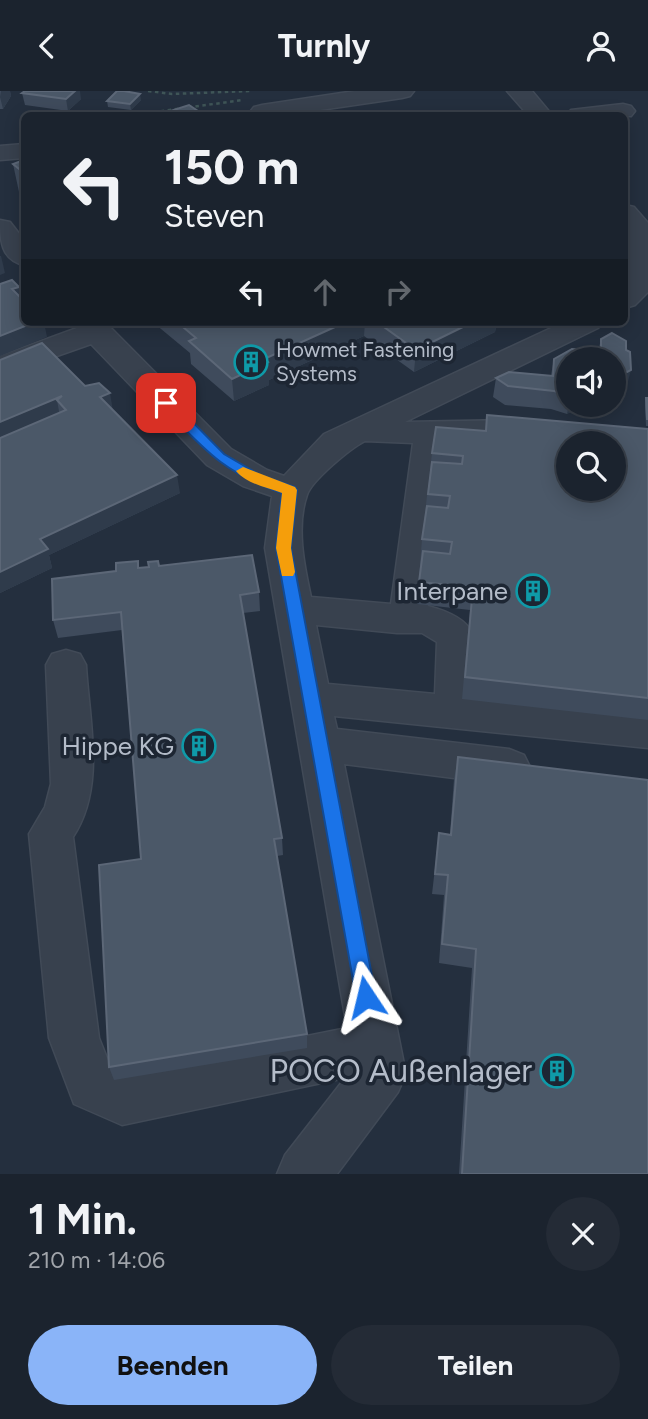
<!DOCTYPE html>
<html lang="de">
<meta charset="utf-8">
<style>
body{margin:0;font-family:Figtree,sans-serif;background:#242b36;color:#f1f3f6;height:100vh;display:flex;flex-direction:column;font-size:26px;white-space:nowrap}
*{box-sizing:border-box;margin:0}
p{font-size:23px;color:#a0a4aa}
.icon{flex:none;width:38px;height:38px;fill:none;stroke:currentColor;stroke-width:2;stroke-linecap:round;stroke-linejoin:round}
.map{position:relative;height:1083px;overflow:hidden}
.panel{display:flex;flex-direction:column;background:#1b232e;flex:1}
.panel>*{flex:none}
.top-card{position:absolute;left:21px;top:21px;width:607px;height:214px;border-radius:10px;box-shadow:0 4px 18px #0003,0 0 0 2px #39404a;background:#1b232e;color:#f1f3f6;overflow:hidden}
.controls{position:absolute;left:556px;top:256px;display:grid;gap:14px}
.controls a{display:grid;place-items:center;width:70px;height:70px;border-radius:50%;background:#1b232e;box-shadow:0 4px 18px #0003,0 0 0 2px #39404a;font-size:35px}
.pin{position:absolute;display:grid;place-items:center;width:60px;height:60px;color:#fff;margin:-30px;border-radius:14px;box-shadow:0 4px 10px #0006}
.me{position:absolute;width:77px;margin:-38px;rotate:350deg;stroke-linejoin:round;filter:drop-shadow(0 0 5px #0008)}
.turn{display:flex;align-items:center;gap:24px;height:147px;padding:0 28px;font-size:32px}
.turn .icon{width:91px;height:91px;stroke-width:2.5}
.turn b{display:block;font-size:49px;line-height:60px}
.lanes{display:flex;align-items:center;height:66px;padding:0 28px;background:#0003;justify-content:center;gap:35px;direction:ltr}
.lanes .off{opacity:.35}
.round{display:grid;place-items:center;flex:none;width:74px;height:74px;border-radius:37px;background:#242b36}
.summary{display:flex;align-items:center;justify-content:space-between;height:119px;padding:0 28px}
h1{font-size:42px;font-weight:700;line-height:52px}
.cta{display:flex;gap:14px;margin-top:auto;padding:14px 28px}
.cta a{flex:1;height:80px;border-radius:42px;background:#8ab4f8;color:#111;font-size:28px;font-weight:700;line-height:80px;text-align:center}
.cta a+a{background:#242b36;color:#f1f3f6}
header{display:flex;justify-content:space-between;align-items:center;height:91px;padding:0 28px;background:#1b232e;font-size:32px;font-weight:700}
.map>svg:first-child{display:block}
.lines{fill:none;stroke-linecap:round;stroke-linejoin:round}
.minor-casing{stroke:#414a57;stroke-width:3}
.path{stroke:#3f5557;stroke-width:2.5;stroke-dasharray:3.5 3.5;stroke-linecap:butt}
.minor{fill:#38414e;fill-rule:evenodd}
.wall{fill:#3f4b5c;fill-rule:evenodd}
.shaded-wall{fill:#2f3b4b}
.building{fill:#4b5868;stroke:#5c6777;stroke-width:2;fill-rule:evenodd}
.route{fill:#1a73e8;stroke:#114b97;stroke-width:2}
.slow{fill:#f59e0b}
.labels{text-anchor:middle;stroke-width:7;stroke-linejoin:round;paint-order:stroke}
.far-poi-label{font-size:21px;fill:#b4bcc9;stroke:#1d2633;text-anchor:start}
.poi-label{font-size:26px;fill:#b4bcc9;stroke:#1d2633;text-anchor:end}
.near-poi-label{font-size:32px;fill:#b4bcc9;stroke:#1d2633;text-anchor:end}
</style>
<header><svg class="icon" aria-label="back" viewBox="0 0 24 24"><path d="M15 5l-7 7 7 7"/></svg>Turnly<svg class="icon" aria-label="person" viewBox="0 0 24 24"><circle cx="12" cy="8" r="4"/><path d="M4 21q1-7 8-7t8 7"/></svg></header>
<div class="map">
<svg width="648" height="1083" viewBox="0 0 648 1083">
<rect width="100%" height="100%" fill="#242f3e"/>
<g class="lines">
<defs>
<g id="minor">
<path d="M355,0H414L410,5L402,7L286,24H253L250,21L254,16L262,14Z"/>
<path d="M507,0H532L552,24H528Z"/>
<path d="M623,13L631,15L635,20L631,25L567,24L571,19Z"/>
<path d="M24,53V67L0,69V55Z"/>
<path d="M625,114L634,116L648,132V201L635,214L625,217V192L628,189Z"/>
<path d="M0,129L10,131L24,149V174C1,169 0,149 0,129Z"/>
<path d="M72,231H104L108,234L231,358L267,379L284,385L324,343L564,231H603L598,237L405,331L517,329L550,333L554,340L550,347L538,351H446L428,515C488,531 476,555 475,607L648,623V657L334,625L337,638L509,658L524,664L530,676L524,688L509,694L344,673L406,983L398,1001L337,1083H277L285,1064L345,987L122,1034L74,1013L49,947L29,743L45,716L51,693L46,574L52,563L66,559L80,563L86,574C89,630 106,696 73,746L99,947L111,977L122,982L347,937L265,457L272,405L243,395L207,374L91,253L0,285V265L77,237ZM365,350L413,352L391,513L311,506C304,474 296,435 307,404C312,389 351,357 365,350ZM316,534L397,542H422L437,551L435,603L328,593Z"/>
</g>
</defs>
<use href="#minor" class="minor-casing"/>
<g class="path">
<path d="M148,0L172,3L250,0"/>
<path d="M133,24L243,9"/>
</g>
<use href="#minor" class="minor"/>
</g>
<g class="wall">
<path d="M0,0H10L11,5L3,18H0Z"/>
<path d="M22,2L81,8L68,20L25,14Z"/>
<path d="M141,9L131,19L108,16L107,10Z"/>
<path d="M24,69V105L19,101L13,73Z"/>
<path d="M155,231H497L495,241L414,281L364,245L269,289V294L234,310L191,273L190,262L155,233Z"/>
<path d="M601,248L626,298L624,299L621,310L599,322L572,320L567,323L551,318L505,314L493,306L496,287L551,284L554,268L598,261ZM569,268L614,313H569Z"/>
<path d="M0,269L85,295L113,320L180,402L49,464L52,477L0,502Z"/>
<path d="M646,307H648V335H646L645,314Z"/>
<path d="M487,324L648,338V629L462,608L470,519L417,513L422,448L432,362L485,340Z"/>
<path d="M159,475L259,501L260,520L243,522L282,747L283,764L277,765L307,943V957L114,989L109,976L141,768L122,539L58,547L53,529L116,480Z"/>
<path d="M458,666L648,1083H459L472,877L439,872L444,804L432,803L439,742L450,743L454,688Z"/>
</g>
<g class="shaded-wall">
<path d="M1,0H10L11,5L3,18L0,6Z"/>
<path d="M75,0H80L81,8L68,20L66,8Z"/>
<path d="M140,3L141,9L131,19L130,13Z"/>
<path d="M0,165H1L5,182L0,184Z"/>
<path d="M19,196L23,214L12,198Z"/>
<path d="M35,231H44L47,246L0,265V245Z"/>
<path d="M346,231H365L364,245L269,289V294L234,310L232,288L264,268Z"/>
<path d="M473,231H497L495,241L414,281L416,259Z"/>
<path d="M631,279L626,298L624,299L621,310L599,322L601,313H614V298L625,282Z"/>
<path d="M110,302L113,320L100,306Z"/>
<path d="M62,305L57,309L60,326L0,351V331Z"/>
<path d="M569,313H573L572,320L567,323Z"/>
<path d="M177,384L180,402L49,464L52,477L0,502V481L40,448Z"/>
</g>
<g class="building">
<path d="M25,0H75L66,8L22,2Z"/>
<path d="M117,0H124L140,3L130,13L107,10Z"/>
<path d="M189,14L204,24H158Z"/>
<path d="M24,69V82L13,73Z"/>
<path d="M12,189L19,196L12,198L24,210V231H35L0,245V193Z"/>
<path d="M177,231H346L264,268L268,271L232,288L189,250L196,247Z"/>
<path d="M377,231H473L416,259Z"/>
<path d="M612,242L626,250V259L630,261L631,279L625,282L626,292L614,298V268H569V304L554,300L508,295L496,287L509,281L553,285L554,268L572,258L601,261V248Z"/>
<path d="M42,252L85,295L99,292L110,302L100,306L177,384L40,448L48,458L0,481V347L66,319L57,309L62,305L0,331V269Z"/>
<path d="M646,307H648V328H647Z"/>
<path d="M487,324L648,338V607L465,586L473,496L419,491L423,460L450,463L452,451L422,448L427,415L448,417L450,405L428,403L432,371L462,373L463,365L432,362L436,336L486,340ZM569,352H614V397H569Z"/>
<path d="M252,464L259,501L240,504L282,747L274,748L307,943L109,976L99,774L141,768L121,521L53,529L52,488L116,480V472L138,470V477L149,476L148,471L158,470L159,475Z"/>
<path d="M458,666L648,689V1083H462L476,858L442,853L448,784L435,783L439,742L451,744Z"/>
</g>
<path class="route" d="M166,308L171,309L224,363L260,384L295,396L297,399L291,457L376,906L373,912L366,915L359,912L356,906L276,457L282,402C222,381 205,359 162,315L160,312Z"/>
<path class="slow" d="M243,376L295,396L297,399L291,457L295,481L293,485H282L276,457L282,402C266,396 247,393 236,380Z"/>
<defs>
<symbol id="building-ring" viewBox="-11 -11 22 22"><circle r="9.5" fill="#1d2633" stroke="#0f9aa8" stroke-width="1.5"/><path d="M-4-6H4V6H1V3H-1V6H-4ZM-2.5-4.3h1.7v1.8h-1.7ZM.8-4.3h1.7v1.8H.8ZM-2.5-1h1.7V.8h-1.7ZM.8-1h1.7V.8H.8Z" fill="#0f9aa8"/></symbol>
</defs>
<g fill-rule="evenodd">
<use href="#building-ring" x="232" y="252" width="38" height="38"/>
<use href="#building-ring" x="514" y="481" width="38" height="38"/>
<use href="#building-ring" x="180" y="636" width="38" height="38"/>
<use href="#building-ring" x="538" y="961" width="38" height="38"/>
</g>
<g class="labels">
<g class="far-poi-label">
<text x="276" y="266">Howmet Fastening<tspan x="276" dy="24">Systems</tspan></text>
</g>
<g class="poi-label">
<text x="508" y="509">Interpane</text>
<text x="174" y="664">Hippe KG</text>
</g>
<g class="near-poi-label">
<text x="532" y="991">POCO Außenlager</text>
</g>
</g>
</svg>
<div class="controls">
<a><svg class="icon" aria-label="sound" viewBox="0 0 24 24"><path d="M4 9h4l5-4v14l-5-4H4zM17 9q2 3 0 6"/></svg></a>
<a><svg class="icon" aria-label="search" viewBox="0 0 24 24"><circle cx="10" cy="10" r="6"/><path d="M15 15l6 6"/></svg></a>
</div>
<div class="pin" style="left:166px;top:312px;background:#d93025"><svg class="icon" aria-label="arrive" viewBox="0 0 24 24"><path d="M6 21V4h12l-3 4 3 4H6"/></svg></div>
<svg class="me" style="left:366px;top:906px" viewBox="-20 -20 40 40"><path d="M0-17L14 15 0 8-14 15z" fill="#1a73e8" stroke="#fff" stroke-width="4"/></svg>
<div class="top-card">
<div class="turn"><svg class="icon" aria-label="left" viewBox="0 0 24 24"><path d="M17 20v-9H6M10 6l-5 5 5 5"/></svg><div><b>150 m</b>Steven</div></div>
<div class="lanes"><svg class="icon" aria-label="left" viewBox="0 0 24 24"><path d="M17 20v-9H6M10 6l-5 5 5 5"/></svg><svg class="icon off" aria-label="ahead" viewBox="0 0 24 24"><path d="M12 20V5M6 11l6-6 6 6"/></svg><svg class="icon off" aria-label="right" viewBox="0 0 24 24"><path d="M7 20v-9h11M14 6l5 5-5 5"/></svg></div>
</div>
</div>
<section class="panel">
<div class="summary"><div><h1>1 Min.</h1><p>210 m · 14:06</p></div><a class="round"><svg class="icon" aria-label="close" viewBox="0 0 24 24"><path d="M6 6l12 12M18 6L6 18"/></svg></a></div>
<div class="cta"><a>Beenden</a><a>Teilen</a></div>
</section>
